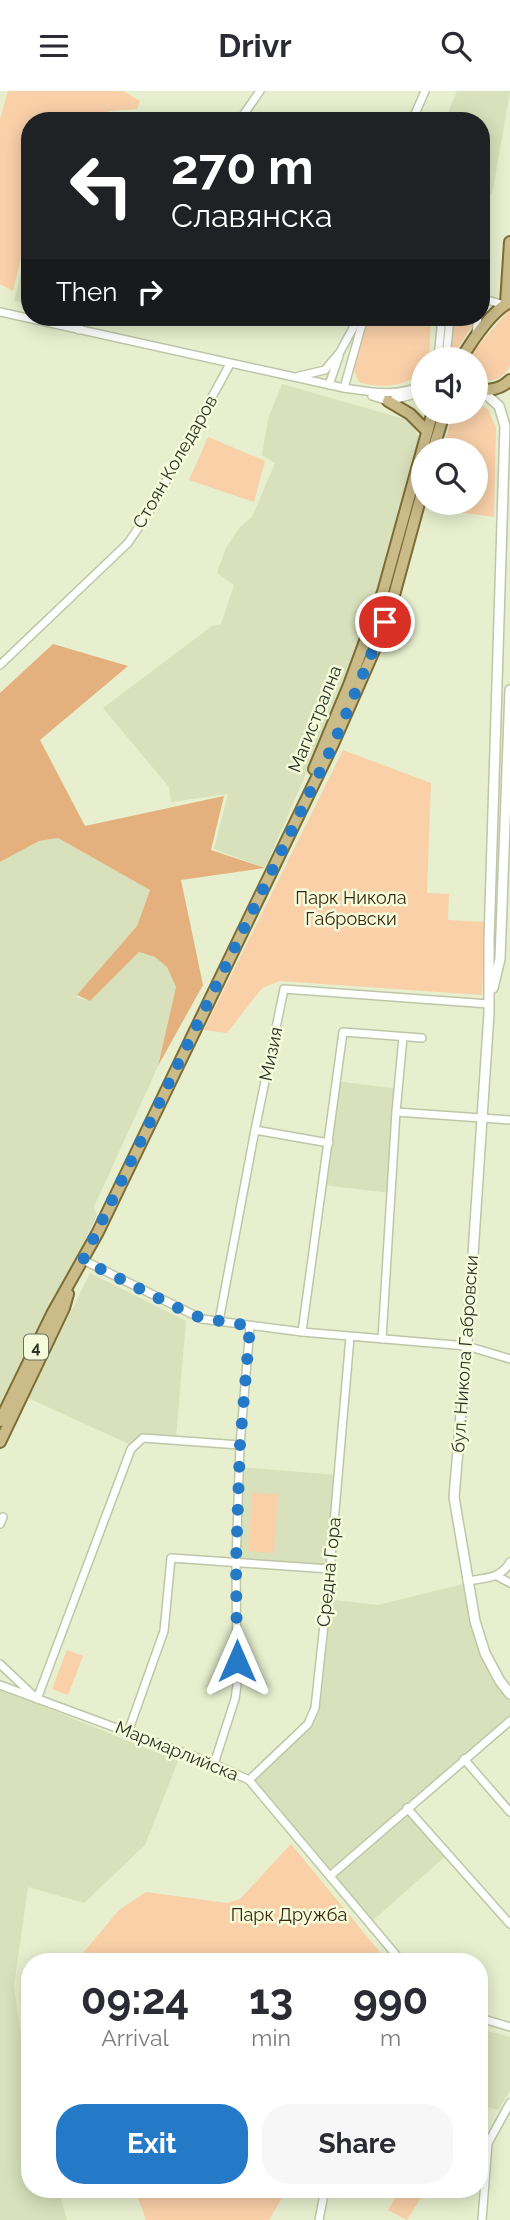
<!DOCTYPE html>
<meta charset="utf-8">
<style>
body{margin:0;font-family:Raleway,sans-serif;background:#f7f7f7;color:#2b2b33;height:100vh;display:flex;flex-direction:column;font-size:26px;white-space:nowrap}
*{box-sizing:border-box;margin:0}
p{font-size:23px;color:#7c7c81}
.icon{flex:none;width:38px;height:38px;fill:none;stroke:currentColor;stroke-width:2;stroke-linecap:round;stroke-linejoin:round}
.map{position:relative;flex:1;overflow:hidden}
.drawer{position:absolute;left:21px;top:1862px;width:467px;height:245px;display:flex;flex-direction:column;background:#fff;border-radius:28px;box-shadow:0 4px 18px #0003}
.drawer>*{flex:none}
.hud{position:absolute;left:21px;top:21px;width:469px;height:214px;border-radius:28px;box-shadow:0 4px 18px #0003;background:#202124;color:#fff;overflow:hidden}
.buttons{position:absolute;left:411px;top:256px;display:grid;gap:14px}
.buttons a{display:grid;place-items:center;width:77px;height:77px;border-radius:50%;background:#fff;box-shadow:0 4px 18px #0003;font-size:35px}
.pin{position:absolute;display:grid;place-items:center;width:60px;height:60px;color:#fff;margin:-30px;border:4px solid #fff;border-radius:50%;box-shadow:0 2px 7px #0007}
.me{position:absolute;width:77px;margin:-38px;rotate:0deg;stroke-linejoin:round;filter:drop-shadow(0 0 5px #0008)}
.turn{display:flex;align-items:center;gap:24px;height:147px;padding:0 35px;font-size:32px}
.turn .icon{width:91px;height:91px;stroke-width:2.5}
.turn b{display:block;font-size:49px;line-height:60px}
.then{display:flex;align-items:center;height:66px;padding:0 35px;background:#0003;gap:14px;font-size:26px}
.eta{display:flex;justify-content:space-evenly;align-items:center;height:119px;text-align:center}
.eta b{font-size:42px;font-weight:700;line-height:49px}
.button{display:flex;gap:14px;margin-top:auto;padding:14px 35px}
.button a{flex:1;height:80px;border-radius:28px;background:#257ac8;color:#fff;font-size:28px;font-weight:700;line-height:80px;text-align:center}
.button a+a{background:#f7f7f7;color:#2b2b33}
header{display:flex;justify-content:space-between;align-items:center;height:91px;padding:0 35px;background:#fff;font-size:32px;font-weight:700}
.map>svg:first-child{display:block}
.built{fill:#d8e1bb}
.green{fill:#f9d0a8}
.forest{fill:#e4b17e}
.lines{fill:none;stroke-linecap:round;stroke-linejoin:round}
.minor-casing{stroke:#bec6a7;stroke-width:10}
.tertiary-casing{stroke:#bec6a7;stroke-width:12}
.primary-casing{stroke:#7c6d34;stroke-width:14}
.minor{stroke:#fff;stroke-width:7}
.tertiary{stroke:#fff;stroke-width:9}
.primary{stroke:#cabb89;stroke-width:10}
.route{stroke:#257ac8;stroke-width:12;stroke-dasharray:0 21.6}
.labels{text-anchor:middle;stroke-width:5;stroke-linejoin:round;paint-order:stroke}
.shield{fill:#f4fcdb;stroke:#6a6f5c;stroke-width:2}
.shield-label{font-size:16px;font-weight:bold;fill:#2f3226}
.street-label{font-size:18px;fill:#2f3226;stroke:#f4fcdb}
.park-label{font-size:18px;fill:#3a250e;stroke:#f4fcdb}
</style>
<header><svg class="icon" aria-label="menu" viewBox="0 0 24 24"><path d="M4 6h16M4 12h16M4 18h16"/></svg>Drivr<svg class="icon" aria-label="search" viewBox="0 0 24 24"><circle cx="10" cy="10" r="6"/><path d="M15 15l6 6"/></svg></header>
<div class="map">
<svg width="510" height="2129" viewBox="0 0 510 2129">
<rect width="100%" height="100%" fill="#e7efce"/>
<g class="built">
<path d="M457,0H510L492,104L481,99V30H445Z"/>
<path d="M30,169V213L14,210L22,178Z"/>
<path d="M282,293L401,327L412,332L419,346L381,499L344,596L265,777L214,758L228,703L171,711L169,696L103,617L212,535L221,533L234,494L217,482L226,457L240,436L252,426L275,372L262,364L268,328Z"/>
<path d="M58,747L150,799L137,835L76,906L90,910L139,861L155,866L167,876L176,896L158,975L94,1116L97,1124L0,1324V771L39,750Z"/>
<path d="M336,990L398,998L391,1102L323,1094Z"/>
<path d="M90,1182L186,1230L176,1347L142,1345L131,1354L28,1307Z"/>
<path d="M239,1376L338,1384L328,1476L236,1471Z"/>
<path d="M467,1492L485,1562L510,1603V1630L408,1717L448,1763L370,1832L249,1689L308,1633L315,1618L326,1508L378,1514Z"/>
<path d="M0,1598L178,1670L145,1754L84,1812L28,1796L14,1895L30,2008V2098H58L67,2129H0Z"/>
<path d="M480,1938L510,1946V2000L498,2019L480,2014Z"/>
</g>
<g class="green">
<path d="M8,0H123L140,10L137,18L109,20L107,30H30V129L13,200L0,193V28Z"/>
<path d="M510,218C510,228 510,267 510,274C505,288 491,291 478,289L476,287V268H470L471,263Z"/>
<path d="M369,226H431L429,267L424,268L423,281C405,296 381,298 359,291L354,280Z"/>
<path d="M453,226H476V229L459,255L454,268H451Z"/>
<path d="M476,312L488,318L496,337L494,426L427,417L429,411H476V359H443L450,332L456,320H476Z"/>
<path d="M208,346L265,370L254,411L189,389Z"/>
<path d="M343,659L431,692L427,802L449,803L448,829L486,831L482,904L280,890L262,897L227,942L204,939Z"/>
<path d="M252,1402L278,1403L274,1462L248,1460Z"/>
<path d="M67,1559L83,1565L68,1604L52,1598Z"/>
<path d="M291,1753L388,1871H81L83,1862L119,1819L146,1801L227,1812L240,1808Z"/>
<path d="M135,2098H273L282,2107L269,2129H146Z"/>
<path d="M401,2098H426L407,2129L388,2119Z"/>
</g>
<path class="forest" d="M53,553L128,575L40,649L85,735L224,705L211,759L265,777L181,789L203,894L158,975L176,896L167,876L155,866L139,861L90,910L77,904L137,835L150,799L58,747L39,750L0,771V602Z"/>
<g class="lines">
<defs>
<g id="minor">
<path d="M239,30L260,0"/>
<path d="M412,30L425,0"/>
<path d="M481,207L504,214"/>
<path d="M0,221L344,297C371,301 398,307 424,293"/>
<path d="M79,239L81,226"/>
<path d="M476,242L478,226"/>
<path d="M438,268L442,226"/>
<path d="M446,268L450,226"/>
<path d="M299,285L325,279L340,261L359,226"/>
<path d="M329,294L339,265"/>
<path d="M344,297L364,226"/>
<path d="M372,305L388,310L424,301"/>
<path d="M0,574L128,452L149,421L230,273"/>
<path d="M396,1021L510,1029"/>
<path d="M255,1039L329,1052"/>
<path d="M83,1169L202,1228L302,1241L467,1255L510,1268"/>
<path d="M219,1230L255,1039L284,898L489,913"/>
<path d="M302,1241L343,941L422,947"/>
<path d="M382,1248L396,1021L403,946"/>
<path d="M0,1433L3,1426"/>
<path d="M497,1485L510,1492"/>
<path d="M467,1490C484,1487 501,1488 510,1471"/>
<path d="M0,1573L37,1608L131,1358L143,1347L240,1354"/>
<path d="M0,1594L214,1673L249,1689L402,1871"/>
<path d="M128,1641L164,1540L171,1467L330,1478"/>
<path d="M464,1668L510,1721"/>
<path d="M214,1673L235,1608L237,1594L236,1471L240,1354L250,1235"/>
<path d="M249,1689L308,1633L315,1617L330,1478L350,1246"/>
<path d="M407,1717L510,1833"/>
<path d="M330,1785L510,1630"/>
<path d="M480,1927L510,1936"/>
<path d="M319,2129L325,2098"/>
<path d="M482,2129L488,2052L510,2012"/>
</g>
<g id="tertiary">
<path d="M481,299L499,315L505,335L489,850V922L468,1239L454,1406L475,1530L485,1562L500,1590L510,1603"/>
<path d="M493,897L500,868L510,599"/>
</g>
<g id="primary">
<path d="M506,212L510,151"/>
<path d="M461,268C472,250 491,220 510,211"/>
<path d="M476,297C488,301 501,298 510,289"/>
<path d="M388,310L410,323L427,340"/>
<path d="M433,359L445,320"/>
<path d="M314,678L349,594L383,501L433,320"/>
<path d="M0,1330L52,1223L98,1141L333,653L380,546L393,508L424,394"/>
<path d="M0,1351L64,1217L68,1203"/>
</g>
</defs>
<use href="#minor" class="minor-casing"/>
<use href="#tertiary" class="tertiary-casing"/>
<use href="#primary" class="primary-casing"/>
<use href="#minor" class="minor"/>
<use href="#tertiary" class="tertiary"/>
<use href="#primary" class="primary"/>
</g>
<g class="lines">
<path class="route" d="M237,1570L236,1471L240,1354L250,1235L202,1227L190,1223L83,1169L333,654L385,531"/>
</g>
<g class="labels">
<rect class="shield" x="24" y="1243.5" width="24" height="25" rx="5"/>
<g class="shield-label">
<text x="36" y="1262">4</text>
</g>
<g class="street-label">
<text transform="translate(175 371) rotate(-60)" y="6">Стоян Коледаров</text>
<text transform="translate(315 628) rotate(-68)" y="6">Магистрална</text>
<text transform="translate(271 963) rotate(-78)" y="6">Мизия</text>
<text transform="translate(465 1263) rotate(-86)" y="6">бул. Никола Габровски</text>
<text transform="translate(329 1481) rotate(-84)" y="6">Средна Гора</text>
<text transform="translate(177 1660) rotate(22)" y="6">Мармарлийска</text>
</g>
<g class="park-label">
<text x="351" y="813">Парк Никола<tspan x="351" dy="21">Габровски</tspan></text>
<text x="289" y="1830">Парк Дружба</text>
</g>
</g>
</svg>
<div class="buttons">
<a><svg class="icon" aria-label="sound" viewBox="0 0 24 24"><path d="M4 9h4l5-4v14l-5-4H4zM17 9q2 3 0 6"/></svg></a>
<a><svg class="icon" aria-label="search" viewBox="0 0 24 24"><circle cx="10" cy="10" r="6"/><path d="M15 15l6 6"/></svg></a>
</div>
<div class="pin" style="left:385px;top:531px;background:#d93025"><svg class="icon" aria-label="arrive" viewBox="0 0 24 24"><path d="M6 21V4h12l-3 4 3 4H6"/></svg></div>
<svg class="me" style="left:237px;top:1570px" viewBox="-20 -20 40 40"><path d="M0-17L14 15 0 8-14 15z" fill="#257ac8" stroke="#fff" stroke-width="4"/></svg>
<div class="hud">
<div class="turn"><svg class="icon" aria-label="left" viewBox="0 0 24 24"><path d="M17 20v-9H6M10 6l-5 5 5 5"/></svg><div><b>270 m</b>Славянска</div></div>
<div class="then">Then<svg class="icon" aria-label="right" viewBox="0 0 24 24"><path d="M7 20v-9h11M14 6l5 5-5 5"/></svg></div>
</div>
<section class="drawer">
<div class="eta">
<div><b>09:24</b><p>Arrival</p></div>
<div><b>13</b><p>min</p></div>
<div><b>990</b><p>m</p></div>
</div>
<div class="button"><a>Exit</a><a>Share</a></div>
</section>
</div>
